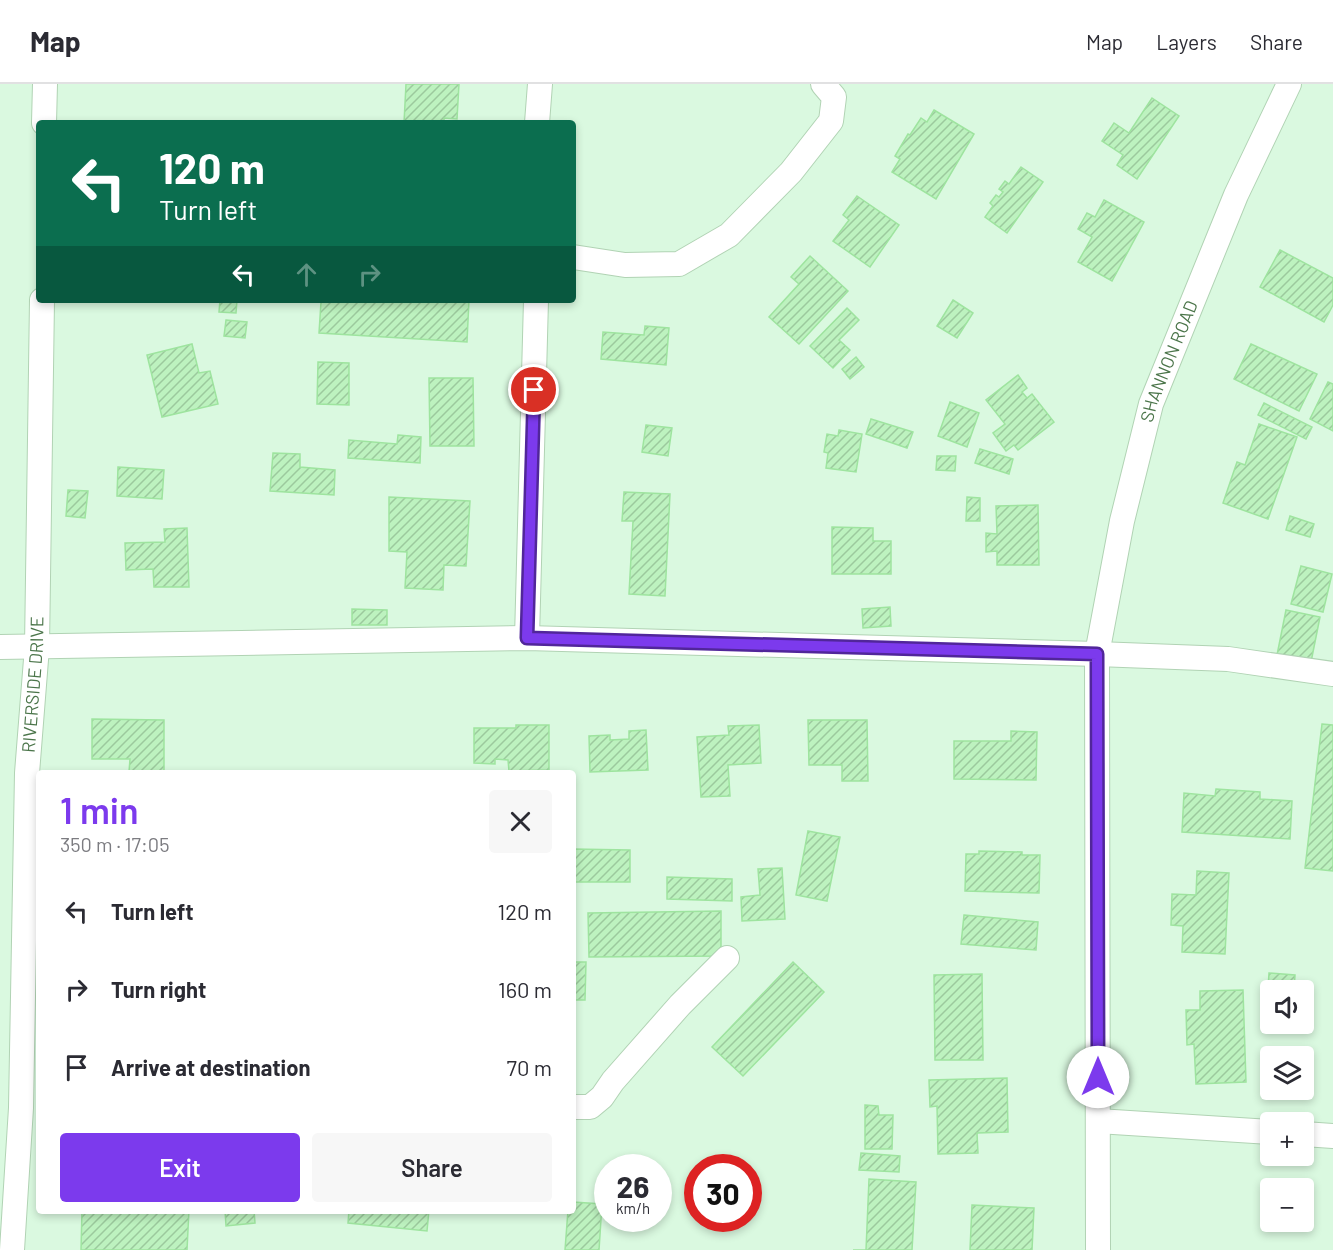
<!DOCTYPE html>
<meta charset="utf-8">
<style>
body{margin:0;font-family:Barlow,sans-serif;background:#f7f7f7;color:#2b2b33;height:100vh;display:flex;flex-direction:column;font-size:22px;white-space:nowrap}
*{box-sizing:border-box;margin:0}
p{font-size:20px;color:#7c7c81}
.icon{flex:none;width:33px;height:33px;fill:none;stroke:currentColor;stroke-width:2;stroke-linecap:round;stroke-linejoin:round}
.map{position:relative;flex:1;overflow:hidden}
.drawer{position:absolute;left:36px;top:686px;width:540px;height:444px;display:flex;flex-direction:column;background:#fff;border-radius:6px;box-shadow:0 3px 9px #0003}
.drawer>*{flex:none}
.banner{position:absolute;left:36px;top:36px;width:540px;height:183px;border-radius:6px;box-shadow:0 3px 9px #0003;background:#0b6e4f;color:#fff;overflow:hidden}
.fabs{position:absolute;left:1260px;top:896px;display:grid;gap:12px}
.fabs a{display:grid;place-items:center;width:54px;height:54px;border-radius:6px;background:#fff;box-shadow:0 3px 9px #0003;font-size:30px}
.speed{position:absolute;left:594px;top:1070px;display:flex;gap:12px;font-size:30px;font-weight:700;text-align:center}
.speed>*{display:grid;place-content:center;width:78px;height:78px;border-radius:50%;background:#fff;box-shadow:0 3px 9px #0003;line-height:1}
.speed small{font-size:15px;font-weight:400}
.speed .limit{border:9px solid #d22;background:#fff;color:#111}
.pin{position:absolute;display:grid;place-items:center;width:51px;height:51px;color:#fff;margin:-26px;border:3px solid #fff;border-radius:50%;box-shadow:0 2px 6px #0007}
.me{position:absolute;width:66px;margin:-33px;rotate:0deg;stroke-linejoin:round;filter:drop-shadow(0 0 4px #0008)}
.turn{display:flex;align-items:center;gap:21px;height:126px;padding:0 24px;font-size:27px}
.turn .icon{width:78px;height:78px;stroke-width:2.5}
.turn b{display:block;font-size:42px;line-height:51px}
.lanes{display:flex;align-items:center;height:57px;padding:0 24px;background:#0003;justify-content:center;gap:30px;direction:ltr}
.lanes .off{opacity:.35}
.round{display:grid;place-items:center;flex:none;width:63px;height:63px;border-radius:6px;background:#f7f7f7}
.head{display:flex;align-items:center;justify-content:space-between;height:102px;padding:0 24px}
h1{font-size:36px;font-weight:600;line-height:45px;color:#7c3aed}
.primary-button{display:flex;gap:12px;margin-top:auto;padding:12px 24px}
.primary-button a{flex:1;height:69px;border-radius:6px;background:#7c3aed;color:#fff;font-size:24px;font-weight:600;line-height:69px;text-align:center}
.primary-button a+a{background:#f7f7f7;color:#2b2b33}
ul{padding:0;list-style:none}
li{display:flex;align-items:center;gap:18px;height:78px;padding:0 24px}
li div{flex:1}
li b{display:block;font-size:22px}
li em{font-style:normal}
header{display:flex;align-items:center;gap:36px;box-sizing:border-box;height:84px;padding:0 30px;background:#fff;border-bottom:2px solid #e1e1e2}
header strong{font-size:28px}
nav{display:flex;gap:33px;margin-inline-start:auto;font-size:21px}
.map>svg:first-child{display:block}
.residential{fill:#daf9e0;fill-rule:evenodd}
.building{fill:url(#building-hatch);stroke:#9ee49f;stroke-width:1.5}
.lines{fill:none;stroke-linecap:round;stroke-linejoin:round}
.street-casing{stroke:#b1d3b4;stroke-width:26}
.street{stroke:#fff;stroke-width:24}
.route-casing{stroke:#51269a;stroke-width:15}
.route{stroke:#7c3aed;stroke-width:10}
.labels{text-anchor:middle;stroke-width:5;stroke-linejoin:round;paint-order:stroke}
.street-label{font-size:18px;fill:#4b754a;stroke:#ecfff1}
</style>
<header>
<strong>Map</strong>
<nav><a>Map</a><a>Layers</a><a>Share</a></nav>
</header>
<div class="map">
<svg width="1333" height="1166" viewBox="0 0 1333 1166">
<defs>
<pattern id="building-hatch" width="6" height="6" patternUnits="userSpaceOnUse" patternTransform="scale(1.5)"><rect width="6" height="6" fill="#bdf2bf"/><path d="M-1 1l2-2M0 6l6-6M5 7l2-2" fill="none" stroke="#9cc99d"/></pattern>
</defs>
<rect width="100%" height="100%" fill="#e6fceb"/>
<path class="residential" d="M0,0H1333V1166H0ZM39,39H573V216H39ZM39,688H573V1126H39ZM1270,906H1304V939H1270ZM1270,972H1304V1005H1270ZM1270,1038H1304V1071H1270ZM608,1083H658V1134H608ZM698,1083H748V1134H698ZM1270,1104H1304V1137H1270Z"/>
<g class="building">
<path d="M406,0H459L457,35L444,34V39H404Z"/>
<path d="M1152,14L1179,32L1137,95L1117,81L1123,71L1102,57L1114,39L1129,49Z"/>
<path d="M934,26L974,50L936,115L892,88L900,75L895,72L908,50L910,51L921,34L927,38Z"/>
<path d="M1021,83L1043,98L1007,149L985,133L993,122L990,119L996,111L999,113L1003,108L999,105L1005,97L1009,100Z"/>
<path d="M857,112L899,141L870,183L833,157L849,136L843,131Z"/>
<path d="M1104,116L1144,138L1112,197L1078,178L1092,153L1078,145L1087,129L1095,133Z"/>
<path d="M1280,166L1333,194V221L1324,238L1260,203Z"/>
<path d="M810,172L848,207L799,260L769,233L799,200L791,193Z"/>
<path d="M220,216H237L236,229L219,228Z"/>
<path d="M325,216H469L467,258L319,249L321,218H325Z"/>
<path d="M953,216L973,229L957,254L937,242Z"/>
<path d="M847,224L859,236L839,256L850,266L833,284L810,262Z"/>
<path d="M226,236L247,238L245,254L224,252Z"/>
<path d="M645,242L669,244L666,281L601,275L603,248L644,251Z"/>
<path d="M192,260L199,289L210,287L218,320L162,333L147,271Z"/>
<path d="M1251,260L1317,290L1299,327L1234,295Z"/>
<path d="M856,273L864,283L850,295L842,285Z"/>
<path d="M318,278L349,279V321L317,320Z"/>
<path d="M1018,291L1027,304L1022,308L1027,314L1032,310L1054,338L1018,366L1014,361L1006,367L993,349L1005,340L986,316Z"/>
<path d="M429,294H473L474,362H430Z"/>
<path d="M1328,298L1333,300V347L1310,335Z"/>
<path d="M950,318L979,329L967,363L938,352Z"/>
<path d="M1264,319L1312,343L1306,355L1258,331Z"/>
<path d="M871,335L913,348L907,364L866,350Z"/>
<path d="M1259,340L1297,353L1268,435L1223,419L1237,378L1245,381Z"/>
<path d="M646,341L672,344L668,372L642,368Z"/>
<path d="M839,346L862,350L856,388L826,384L828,369L824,368L827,350L838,352Z"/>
<path d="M398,351L421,353L420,379L348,374L349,356L397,360Z"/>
<path d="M980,365L1013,375L1009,390L975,379Z"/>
<path d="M273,369L300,370V383L335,386L334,411L270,407Z"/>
<path d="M937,372H956L955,387L936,386Z"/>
<path d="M118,383L164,386L162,415L117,412Z"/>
<path d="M68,406L88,407L85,434L66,432Z"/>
<path d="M624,408L670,410L665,512L629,510L633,437H622Z"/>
<path d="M389,413L470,417L466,482L444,481L443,506L405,504L407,468L389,467Z"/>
<path d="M967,413L980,414V437H966Z"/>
<path d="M1038,421L1039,481H997V467L986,468V449L997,450L996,422Z"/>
<path d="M1290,432L1314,440L1310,453L1286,446Z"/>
<path d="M832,443L873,444V457H891V490H832Z"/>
<path d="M187,444L189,503H154L153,485L126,486L125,459L165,458L164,445Z"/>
<path d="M1301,482L1332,490L1323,528L1291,520Z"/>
<path d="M890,523L891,542L863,544L862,525Z"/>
<path d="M352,525L387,526V541H352Z"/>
<path d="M1286,526L1320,533L1311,578L1277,571Z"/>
<path d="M92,635L164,636V688H129L130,675H92Z"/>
<path d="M808,636H867L868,697H842V681H809Z"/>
<path d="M1322,640L1333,641V787L1305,784Z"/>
<path d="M516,641H549V686L509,687L508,676L495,675V680L474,679V644H516Z"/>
<path d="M759,641L761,679L728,681L730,712L701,713L697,653L729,651L728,642Z"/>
<path d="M646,646L648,686L590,688L589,652L610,651V656L629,655V647Z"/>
<path d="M1011,647L1037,648L1036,696L954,695V657H1011Z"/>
<path d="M1216,705L1260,708V715L1292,717L1290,755L1182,748L1184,709L1215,712Z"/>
<path d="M808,747L840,753L827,817L796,811Z"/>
<path d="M573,765L630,766V798H573Z"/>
<path d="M979,767L1022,768V771H1040L1039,809L965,807L966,770H979Z"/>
<path d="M782,784L785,835L742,837L741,813L760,811L758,785Z"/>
<path d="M1197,787L1229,789L1225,870L1182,868L1183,842L1171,841L1172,810L1196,811Z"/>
<path d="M667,793L732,795V817L667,815Z"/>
<path d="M721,827V872L589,873L588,829Z"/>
<path d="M964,831L1038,838L1036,866L961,860Z"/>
<path d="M573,878H586L585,916H573Z"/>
<path d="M793,878L824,908L743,992L712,963Z"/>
<path d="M1269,889L1295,891L1294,906H1270V921H1267Z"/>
<path d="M982,890L983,976H935L934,891Z"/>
<path d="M1243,906L1246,998L1196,1000L1194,960L1187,961L1186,926H1200V907Z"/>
<path d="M1007,994L1008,1048L977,1049L978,1069L938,1070L937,1022L930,1023L929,996Z"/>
<path d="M865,1021L878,1022L879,1031H893L892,1065H865Z"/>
<path d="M861,1069L900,1072L899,1088L859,1086Z"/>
<path d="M869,1095L916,1098L912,1166H853H866Z"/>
<path d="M573,1118L602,1120L599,1166H565L568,1126H573Z"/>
<path d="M972,1121L1034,1124L1032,1166H970Z"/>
<path d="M82,1126H189L187,1166H81Z"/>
<path d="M225,1126H254L255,1139L226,1142Z"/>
<path d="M349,1126H429L427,1147L348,1139Z"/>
</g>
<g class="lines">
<defs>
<g id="street">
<path d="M44,39L45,0"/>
<path d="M537,39L540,0"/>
<path d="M573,173L625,181L679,180L729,151L791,88L831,37L834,13L823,0"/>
<path d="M527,554L536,216"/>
<path d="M0,563L527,554L1097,570L1228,575L1333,590"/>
<path d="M573,1023H590L602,1013L613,997L680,921L727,874"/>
<path d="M1098,1037L1270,1048"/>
<path d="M1304,1050L1333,1052"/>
<path id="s1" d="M12,1166L21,1024L27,689L37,563L42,216"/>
<path id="s2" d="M1098,1166L1097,570L1122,437L1151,320L1236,111L1289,0"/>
</g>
</defs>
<use href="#street" class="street-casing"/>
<use href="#street" class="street"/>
</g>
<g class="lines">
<defs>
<path id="route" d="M534,306L527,554L1097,570L1098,993"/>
</defs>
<use href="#route" class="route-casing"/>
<use href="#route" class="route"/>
</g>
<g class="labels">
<g class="street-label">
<text dy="6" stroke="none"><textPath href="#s2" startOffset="898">SHANNON ROAD</textPath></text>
<text dy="6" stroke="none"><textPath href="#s1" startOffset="566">RIVERSIDE DRIVE</textPath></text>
</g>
</g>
</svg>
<div class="fabs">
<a><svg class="icon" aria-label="sound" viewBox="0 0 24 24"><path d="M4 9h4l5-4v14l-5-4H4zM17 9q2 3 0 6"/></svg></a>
<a><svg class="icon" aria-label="layers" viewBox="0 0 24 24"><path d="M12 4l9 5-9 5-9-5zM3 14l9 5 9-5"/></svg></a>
<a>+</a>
<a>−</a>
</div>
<div class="speed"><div>26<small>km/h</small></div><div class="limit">30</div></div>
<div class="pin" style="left:534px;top:306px;background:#d93025"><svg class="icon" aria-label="arrive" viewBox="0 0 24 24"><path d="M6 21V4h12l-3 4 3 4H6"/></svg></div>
<svg class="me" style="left:1098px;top:993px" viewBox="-20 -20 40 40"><circle r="19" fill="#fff"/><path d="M0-13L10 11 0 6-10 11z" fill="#7c3aed"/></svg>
<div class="banner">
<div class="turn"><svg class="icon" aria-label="left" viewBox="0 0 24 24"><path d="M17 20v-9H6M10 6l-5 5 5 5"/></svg><div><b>120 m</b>Turn left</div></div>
<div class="lanes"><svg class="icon" aria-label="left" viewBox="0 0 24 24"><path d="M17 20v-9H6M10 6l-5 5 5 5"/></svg><svg class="icon off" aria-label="ahead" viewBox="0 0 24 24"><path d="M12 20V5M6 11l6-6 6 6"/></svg><svg class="icon off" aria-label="right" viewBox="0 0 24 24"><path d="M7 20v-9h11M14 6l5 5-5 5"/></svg></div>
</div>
<section class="drawer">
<div class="head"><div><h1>1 min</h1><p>350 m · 17:05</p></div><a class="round"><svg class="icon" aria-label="close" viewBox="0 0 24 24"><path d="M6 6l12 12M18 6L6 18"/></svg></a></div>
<ul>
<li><svg class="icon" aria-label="left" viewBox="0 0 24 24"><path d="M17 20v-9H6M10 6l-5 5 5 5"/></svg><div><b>Turn left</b></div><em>120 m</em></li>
<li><svg class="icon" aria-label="right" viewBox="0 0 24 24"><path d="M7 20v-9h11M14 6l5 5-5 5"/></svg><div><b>Turn right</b></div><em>160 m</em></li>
<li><svg class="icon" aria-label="arrive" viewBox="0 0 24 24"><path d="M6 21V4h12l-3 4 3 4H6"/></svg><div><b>Arrive at destination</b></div><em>70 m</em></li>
</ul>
<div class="primary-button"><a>Exit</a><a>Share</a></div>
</section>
</div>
